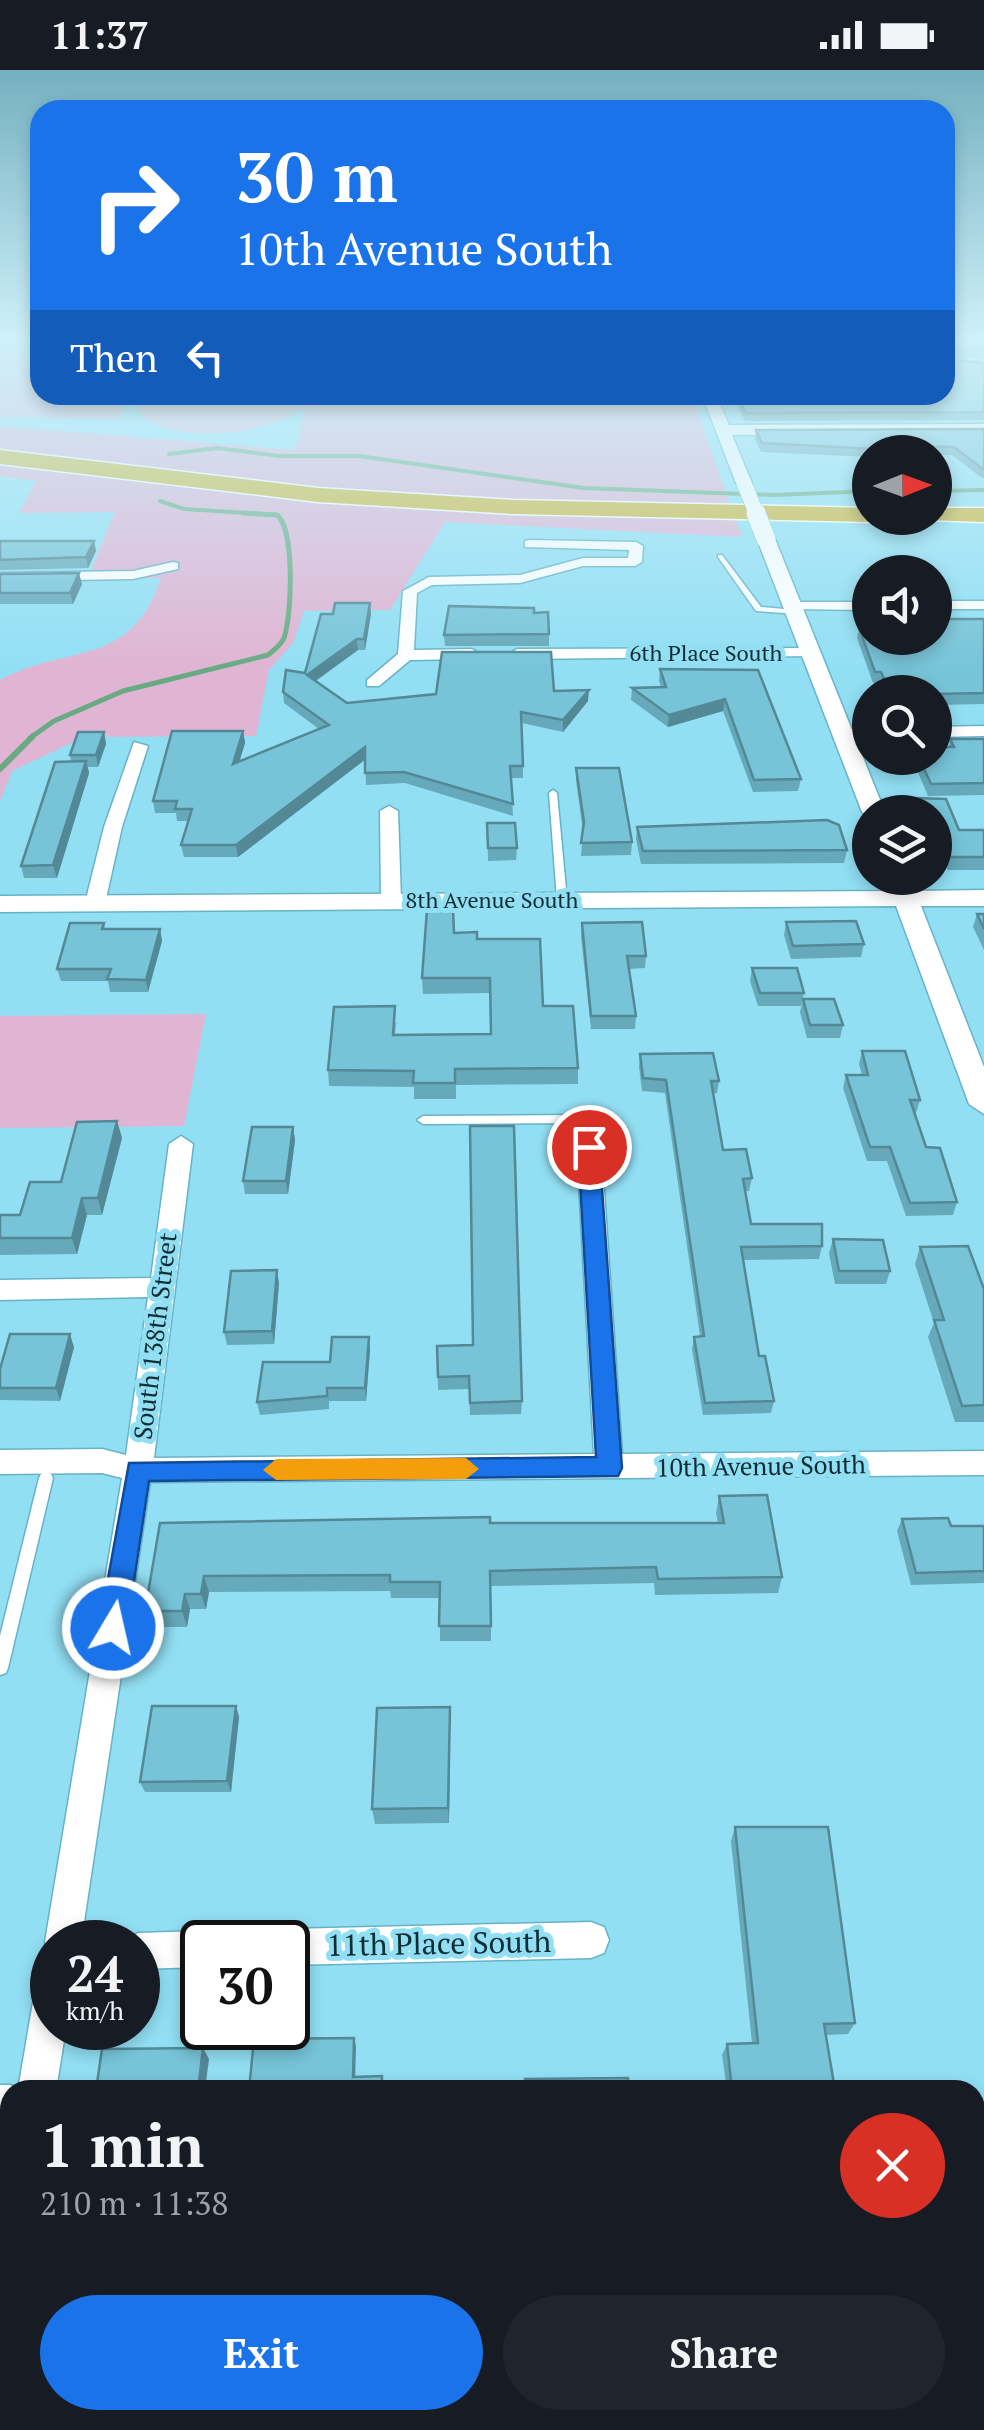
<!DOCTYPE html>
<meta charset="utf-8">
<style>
body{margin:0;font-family:"PT Serif",serif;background:#20242c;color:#f1f3f6;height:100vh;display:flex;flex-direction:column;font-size:38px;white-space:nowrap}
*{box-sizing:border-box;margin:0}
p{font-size:32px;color:#9ea1a6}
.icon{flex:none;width:55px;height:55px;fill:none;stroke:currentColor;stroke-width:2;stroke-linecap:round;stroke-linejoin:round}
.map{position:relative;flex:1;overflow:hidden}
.details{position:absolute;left:0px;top:2010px;width:985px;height:350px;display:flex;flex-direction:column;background:#171b24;border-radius:30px 30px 0 0;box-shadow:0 5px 15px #0003}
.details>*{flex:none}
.banner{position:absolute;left:30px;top:30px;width:925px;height:305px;border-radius:30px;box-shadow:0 5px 15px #0003;background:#1a73e8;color:#fff;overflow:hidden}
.needle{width:65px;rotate:89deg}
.controls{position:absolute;left:852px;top:365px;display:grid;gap:20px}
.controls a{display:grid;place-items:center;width:100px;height:100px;border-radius:50%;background:#171b24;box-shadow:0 5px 15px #0003;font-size:50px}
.speed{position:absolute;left:30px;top:1850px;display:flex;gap:20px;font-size:50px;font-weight:700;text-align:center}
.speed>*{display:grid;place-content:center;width:130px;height:130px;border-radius:50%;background:#171b24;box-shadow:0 5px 15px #0003;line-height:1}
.speed small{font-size:25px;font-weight:400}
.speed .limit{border:5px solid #111;border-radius:15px;background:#fff;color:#111}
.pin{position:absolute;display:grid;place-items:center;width:85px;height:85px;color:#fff;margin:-42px;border:5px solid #fff;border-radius:50%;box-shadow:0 2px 10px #0007}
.me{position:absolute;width:110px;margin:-55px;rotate:9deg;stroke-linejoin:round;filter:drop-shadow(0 0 8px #0008)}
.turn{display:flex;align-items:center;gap:35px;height:210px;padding:0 40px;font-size:45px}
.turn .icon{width:130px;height:130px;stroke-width:2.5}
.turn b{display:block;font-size:70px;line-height:85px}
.then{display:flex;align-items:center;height:95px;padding:0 40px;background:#0003;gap:20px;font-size:38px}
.round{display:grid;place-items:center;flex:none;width:105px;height:105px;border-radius:52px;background:#20242c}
.head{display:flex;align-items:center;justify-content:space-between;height:170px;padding:0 40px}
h1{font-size:60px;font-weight:600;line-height:75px}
.cta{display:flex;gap:20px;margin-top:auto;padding:20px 40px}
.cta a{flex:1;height:115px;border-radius:60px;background:#1a73e8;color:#fff;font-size:40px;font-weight:600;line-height:115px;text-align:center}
.cta a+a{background:#20242c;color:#f1f3f6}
.status{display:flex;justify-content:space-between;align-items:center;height:70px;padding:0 50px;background:#171b24;direction:ltr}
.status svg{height:28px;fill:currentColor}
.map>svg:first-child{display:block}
.green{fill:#e0b4d3}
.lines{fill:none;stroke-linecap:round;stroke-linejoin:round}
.stream-far2{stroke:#68ab83;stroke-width:4}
.stream-far1{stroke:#68ab83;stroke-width:5}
.stream{stroke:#68ab83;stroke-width:6}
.service-casing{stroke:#66b3c7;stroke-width:3}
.minor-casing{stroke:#66b3c7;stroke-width:3}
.tertiary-casing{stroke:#66b3c7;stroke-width:3}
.motorway-casing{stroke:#fff;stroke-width:3}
.service{fill:#fff;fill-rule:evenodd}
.minor{fill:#fff;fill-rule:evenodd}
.tertiary{fill:#fff;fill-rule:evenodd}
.motorway{fill:#ceb434;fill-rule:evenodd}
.tertiary-bridge-far1-casing{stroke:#66b3c7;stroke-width:16;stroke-linecap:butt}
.tertiary-bridge-casing{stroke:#66b3c7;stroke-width:20;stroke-linecap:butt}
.tertiary-bridge-far1{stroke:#fff;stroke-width:15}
.tertiary-bridge{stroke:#fff;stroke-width:19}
.wall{fill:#66a9ba}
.shaded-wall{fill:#538997}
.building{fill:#77c4d8;stroke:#538997;stroke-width:2.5}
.route{fill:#1a73e8;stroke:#114b97;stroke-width:2.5}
.slow{fill:#f59e0b}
.labels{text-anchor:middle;stroke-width:10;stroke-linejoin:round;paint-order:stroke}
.far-street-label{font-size:22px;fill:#0d2e36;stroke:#92dff4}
.street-label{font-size:25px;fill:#0d2e36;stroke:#92dff4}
.near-street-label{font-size:30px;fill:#0d2e36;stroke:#92dff4}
</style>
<div class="status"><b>11:37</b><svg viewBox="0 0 49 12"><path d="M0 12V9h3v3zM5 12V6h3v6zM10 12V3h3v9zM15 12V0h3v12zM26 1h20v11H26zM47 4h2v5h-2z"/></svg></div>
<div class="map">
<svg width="984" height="2360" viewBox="0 0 984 2360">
<rect width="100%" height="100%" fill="#92dff4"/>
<g class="green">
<path d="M0,279L40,280V325H130L118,349L0,347Z"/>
<path d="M143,325H307L306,333L308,329L692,326L742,467L445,452L390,540L304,541L293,573L269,600L256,666L84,667L12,701L0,731V610C68,573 130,600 161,508H88L115,442L19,443L36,411L0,406V356L295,380L306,335C276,364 171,378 139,342Z"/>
<path d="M206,944L184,1056L0,1058V946Z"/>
</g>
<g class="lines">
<g class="stream-far2">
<path d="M169,384L217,378L279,386H359L584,418L774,425L870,421"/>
<path d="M935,421L984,420"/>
<path d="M160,431L184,439L278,445"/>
</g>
<path class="stream-far1" d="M30,668L54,651L123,621L268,585C274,580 281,575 284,568C292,545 295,459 277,445L243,443"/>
<path class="stream" d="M0,699L33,666"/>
<defs>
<g id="service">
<path d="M718,485H722L761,537L795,540L799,542L798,544L756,541L718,487Z"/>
<path d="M553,720L557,723L567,830L562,833L557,830L549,723Z"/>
<path d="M576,1045L582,1049L595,1077L593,1080H585L572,1053L423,1054L417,1050L423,1046Z"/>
<path d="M46,1402L51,1404L53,1408L8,1598L6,1603L0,1605V1566L39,1408L41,1404Z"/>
<path d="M0,2015H10L17,2018L18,2020H10V2035H0Z"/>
</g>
<g id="minor">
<path d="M530,470L636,472L643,476L642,492L635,496H583L520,513L432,515L417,523L414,580L472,579L480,584L472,589L410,590L379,616H367V610L398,584L403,521L429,507L520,505L583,488H628L629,480L525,477V471Z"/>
<path d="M173,492L178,493V499L133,509L0,511V503L133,501Z"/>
<rect x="935" y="531" width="49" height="8"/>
<path d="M792,532H870V540L787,539L785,536Z"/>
<path d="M812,578L817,580V586L517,589L509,584L517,579Z"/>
<path d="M984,656V666L935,667V657Z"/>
<path d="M845,659H870V669L839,668L837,664Z"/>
<path d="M134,672L148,676L122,757L105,833L95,839L88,837L85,833L104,757Z"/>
<path d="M389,736L398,741L401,830L391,836L381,830L380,741Z"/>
<path d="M181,1066L193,1074L154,1388L594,1384L577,1077L589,1069L601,1077L622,1384L984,1381V1405L150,1412L81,1872H52L50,1885L45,1872L122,1408L102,1403L0,1404V1380L102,1379L126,1385L148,1227L0,1230V1210L151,1208L169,1074Z"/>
<path d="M591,1852L604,1857L609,1870L604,1883L591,1888L288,1895V1872H272L275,1864L288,1859Z"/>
<path d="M202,1861L215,1866L217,1872H202V1897L138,1899V1872H123L138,1863Z"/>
<path d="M52,1913V1958H66L56,2020H18L33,1932L39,1919Z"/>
</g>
<g id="tertiary">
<path d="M702,325H716L729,355L984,354V364L732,365L752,413L744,418L736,413Z"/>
<path d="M760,465L775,469L885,742H870V748L862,742L757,469Z"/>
<path d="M890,808H908L915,821L984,820V836H921L984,997V1044L969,1034L896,836L0,842V826L890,821Z"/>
</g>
<g id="motorway">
<path d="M0,380L318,418L514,430L870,438V448H880L870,452L514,444L318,432L0,394Z"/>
<path d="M935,438H984V452L927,450L935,448Z"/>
</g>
</defs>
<use href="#service" class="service-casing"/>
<use href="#minor" class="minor-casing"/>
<use href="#tertiary" class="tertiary-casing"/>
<use href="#motorway" class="motorway-casing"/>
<use href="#service" class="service"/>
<use href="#minor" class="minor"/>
<use href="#tertiary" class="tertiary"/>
<use href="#motorway" class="motorway"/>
<defs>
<path id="tertiary-bridge-far1" d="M744,413L757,445"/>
<path id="tertiary-bridge" d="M756,443L766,469"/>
</defs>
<use href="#tertiary-bridge-far1" class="tertiary-bridge-far1-casing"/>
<use href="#tertiary-bridge" class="tertiary-bridge-casing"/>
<use href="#tertiary-bridge-far1" class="tertiary-bridge-far1"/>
<use href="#tertiary-bridge" class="tertiary-bridge"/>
</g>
<g class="wall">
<path d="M14,269H40V271H15Z"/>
<path d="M945,269H984V288L945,287Z"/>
<path d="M984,293V350L745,351L736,333L737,325Z"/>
<path d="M984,359V408H982L952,385H935V382H870V387L761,382L755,369L756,360Z"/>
<path d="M0,471H94L96,481L88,498L0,500Z"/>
<path d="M0,504L82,514L73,534H0Z"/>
<path d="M333,544H371L365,580H358L316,611L347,633L554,621L588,631L563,662L522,653L523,708H511L513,746L405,713L366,715L365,689L238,787H184L181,775L189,751H177L176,743H155L153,731L243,661L245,673L239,692L319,659L284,633L283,622L305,603Z"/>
<path d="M984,549V634L935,635V622H883L879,613H873L857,568L859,558L870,568Z"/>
<path d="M549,564V576H445L444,565Z"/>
<path d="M660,599L758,600L801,709L798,721L753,722L723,641L668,657L631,630L632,618L661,617L659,611Z"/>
<path d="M104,662L106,674L98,697H88L89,703L57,808H24L21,796L71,691L70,685Z"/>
<path d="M950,669H984V725L928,726L912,688H935L949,677Z"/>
<path d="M576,698L632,772L631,785L581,786L583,761L576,711Z"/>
<path d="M915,728L946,729L959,760H984V800H948L942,788H935V742H913Z"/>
<path d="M487,753L517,778L516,790L488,791Z"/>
<path d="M637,757L847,780L844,793L641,794L636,769Z"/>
<path d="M977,844H984V880L973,857Z"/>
<path d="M786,852L864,874L861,887L791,889L784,865Z"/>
<path d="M104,853L105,859H160L162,871L148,922H110L108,911H61L57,899Z"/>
<path d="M582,853L646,886L645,898L629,899L636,946L635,959H591L581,866Z"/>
<path d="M454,863L477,869L543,936L578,998V1014L456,1015V1029H414V1017L329,1016L328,1000L396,952L395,965L491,964L490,923L423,924L422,908Z"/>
<path d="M752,898L804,923L801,936H758L750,911Z"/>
<path d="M803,929L843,955L840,968H807L800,942Z"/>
<path d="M862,981L920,1030L916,1043H914L926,1077L957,1132L953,1145L906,1146L887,1091H867L843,1018L846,1005H862L859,994Z"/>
<path d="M640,984L719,1011L717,1023L713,1024L723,1080L752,1108L749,1121H745L751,1154L822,1176L819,1189L743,1190L759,1286L774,1331L771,1343L703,1345L692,1279L694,1267L700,1266L665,1023L642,1021L639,997Z"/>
<path d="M117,1051L122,1068L102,1145H87L77,1184L0,1185V1145H20L61,1112Z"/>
<path d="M293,1057L295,1070L288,1124H245L243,1111Z"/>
<path d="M833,1169L890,1201L886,1214H835L829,1183Z"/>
<path d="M920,1177L984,1219V1352H955L928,1267L934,1253L915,1194Z"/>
<path d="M279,1213L274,1274L227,1275L224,1262Z"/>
<path d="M437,1276L522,1331L521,1344L470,1345L469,1319L438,1320Z"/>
<path d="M74,1277L60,1331L0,1330V1299Z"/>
<path d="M370,1280L366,1331H329V1339L260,1345L257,1332L330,1292Z"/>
<path d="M719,1426L782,1507L778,1523L655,1525L654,1513L491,1516V1571H440V1528H391L390,1521L209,1522L206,1539H190L187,1557H151L145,1541L160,1453H718L716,1443Z"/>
<path d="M902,1449L951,1456H984V1513L911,1515L897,1461Z"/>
<path d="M236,1636L239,1647L231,1722H145L140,1712Z"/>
<path d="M450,1654L449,1753L375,1754L372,1739Z"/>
<path d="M735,1757L855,1953L848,1964L826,1965L836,2020H727L722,1985L727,1974L752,1973L731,1771Z"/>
</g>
<g class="shaded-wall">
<path d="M94,471L96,481L88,498L86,487Z"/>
<path d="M79,503L82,514L73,534L70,523Z"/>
<path d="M370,533L371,544L365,580L364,569Z"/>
<path d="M357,569L358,580L308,616L307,605Z"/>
<path d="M589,620L588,631L563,662V650Z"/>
<path d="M725,629L723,641L668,657L669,645Z"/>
<path d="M243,661L245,673L235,706L233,694Z"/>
<path d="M104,662L106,674L98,697L96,685Z"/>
<path d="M365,677L366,689L238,787L236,775Z"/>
<path d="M86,691L89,703L57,808L53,795Z"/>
<path d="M160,859L162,871L148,922L146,910Z"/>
<path d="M117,1051L122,1068L102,1145L98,1128Z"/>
<path d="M293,1057L295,1070L288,1124L286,1111Z"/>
<path d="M82,1128L87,1145L77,1184L72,1168Z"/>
<path d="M277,1200L279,1213L274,1274L272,1261Z"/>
<path d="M70,1264L74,1277L60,1331L56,1318Z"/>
<path d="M369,1267L370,1280L366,1331L365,1318Z"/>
<path d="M204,1506L209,1522L206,1539L201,1524Z"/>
<path d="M185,1524L190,1539L187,1557L182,1541Z"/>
<path d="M236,1636L239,1647L231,1722L227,1711Z"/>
<path d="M450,1637V1654L449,1753L448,1738Z"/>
<path d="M354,1968L356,1976L355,2014L353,2007Z"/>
<path d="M203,1978L209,1989L205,2020H198Z"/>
<path d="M214,2350H221L220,2360H213Z"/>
</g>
<g class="building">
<path d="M945,269H984V280H947L945,284Z"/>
<path d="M945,289L984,293V342L746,343L737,325H945Z"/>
<path d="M984,359V400L954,377L901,376L905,382H875L873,379L762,373L756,360Z"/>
<path d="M0,471H94L86,487L0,490Z"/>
<path d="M79,503L70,523H0V504Z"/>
<path d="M335,533H370L364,569H357L307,605L347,633L436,624L442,582H551L554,621L589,620L563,650L521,642L523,696H510L513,734L404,702L365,703V677L236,775H181L192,739H175L177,731H153L172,661H243L233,694L329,655L283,622L286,600L305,603L321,544H333Z"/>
<path d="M449,536L534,538V543L548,542L549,564L444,565Z"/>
<path d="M935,549H984V623L935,624V622H890L881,602H875L859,558H870V568H935Z"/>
<path d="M660,599L758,600L801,709L754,710L725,629L669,645L632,618L666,617Z"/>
<path d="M78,662H104L96,685H70Z"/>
<path d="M950,669H984V713L931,714L919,688H935V677H954Z"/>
<path d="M86,691L53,795L21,796L55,692Z"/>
<path d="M576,698H619L632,772L581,773L584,752Z"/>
<path d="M915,728L946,729L959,760H984V787H951L945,776H935V742H921Z"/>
<path d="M827,750L839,755L847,780L643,781L637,757Z"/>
<path d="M487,753H515L517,778H488Z"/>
<path d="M453,838L454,863L477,862V869H540L543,936H573L578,998L455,999V1013H413L414,1001L328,1000L334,937L395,936L393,965L491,964L490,908H422L427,839Z"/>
<path d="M977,844H984V859Z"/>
<path d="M856,851L864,874L793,876L786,852Z"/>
<path d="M642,852L646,886H627L636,946H591L582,853Z"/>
<path d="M70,853H104L102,859H160L146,910L107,909L111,899H57Z"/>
<path d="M752,898H797L804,923H760Z"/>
<path d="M803,929H834L843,955H810Z"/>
<path d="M862,981H905L920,1030H910L926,1077L940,1078L957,1132L910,1133L890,1077H870L846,1005H868Z"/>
<path d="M713,983L719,1011H711L723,1080L746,1079L752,1108L743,1109L751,1154H822V1176L741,1177L759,1286H765L774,1331L705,1333L694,1267L704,1266L666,1010L643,1008L640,984Z"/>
<path d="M117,1051L98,1128H82L72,1168H0V1145H20L30,1112H61L77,1052Z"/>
<path d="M470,1056H514L522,1331L470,1333L469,1306L438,1307L437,1276L473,1275Z"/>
<path d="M252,1057H293L286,1111H243Z"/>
<path d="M833,1169L883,1170L890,1201H839Z"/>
<path d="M968,1176L984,1219V1335L962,1336L934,1250H944L920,1177Z"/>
<path d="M277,1200L272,1261L224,1262L231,1201Z"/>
<path d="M10,1264H70L56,1318H0V1299Z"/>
<path d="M332,1267H369L365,1318H327V1326L257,1332L263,1292H330Z"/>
<path d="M767,1425L782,1507L658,1509L656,1497L490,1501L491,1556H439L440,1512H390V1505L204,1506L201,1524H185L182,1541H145L160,1453L490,1447V1453H724L719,1426Z"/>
<path d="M948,1448L951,1456H984V1501L916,1503L902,1449Z"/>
<path d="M152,1636H236L227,1711L140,1712Z"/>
<path d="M450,1637L448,1738L372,1739L377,1638Z"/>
<path d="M735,1757H828L855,1953L824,1954L835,2020H732L727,1974L758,1973Z"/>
<path d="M354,1968L353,2007L382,2006V2020H249L254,1969Z"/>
<path d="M203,1978L198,2020H96L102,1979Z"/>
<path d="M628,2008L629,2020H525V2009Z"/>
<path d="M129,2350H214L213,2360H128Z"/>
</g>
<linearGradient id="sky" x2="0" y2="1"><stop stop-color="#75b0c0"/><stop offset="0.45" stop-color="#cef1fa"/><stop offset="1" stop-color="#cef1fa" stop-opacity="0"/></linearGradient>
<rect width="984" height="599" fill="url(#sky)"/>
<path class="route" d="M589,1070L599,1077L622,1398L618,1406L149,1411L127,1558L123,1567L113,1571L103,1567L99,1558L129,1393L596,1387L578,1077Z"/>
<path class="slow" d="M466,1388L479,1399L466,1409L276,1410L263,1400L276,1389Z"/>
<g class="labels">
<g class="far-street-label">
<text x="706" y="591">6th Place South</text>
<text x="492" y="838">8th Avenue South</text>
</g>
<g class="street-label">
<text transform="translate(155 1266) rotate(-83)" y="9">South 138th Street</text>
<text transform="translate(761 1396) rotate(-1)" y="9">10th Avenue South</text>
</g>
<g class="near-street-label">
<text transform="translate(439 1874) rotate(-1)" y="10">11th Place South</text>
</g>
</g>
</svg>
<div class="controls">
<a><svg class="needle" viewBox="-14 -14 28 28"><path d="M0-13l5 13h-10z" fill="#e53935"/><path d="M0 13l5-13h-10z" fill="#9ea1a6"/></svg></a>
<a><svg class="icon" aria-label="sound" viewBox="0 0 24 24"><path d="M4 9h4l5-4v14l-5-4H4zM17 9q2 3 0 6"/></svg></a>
<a><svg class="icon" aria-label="search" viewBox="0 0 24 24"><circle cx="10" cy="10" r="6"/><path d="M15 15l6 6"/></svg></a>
<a><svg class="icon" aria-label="layers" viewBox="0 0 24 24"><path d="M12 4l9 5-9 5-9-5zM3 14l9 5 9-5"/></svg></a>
</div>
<div class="speed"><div>24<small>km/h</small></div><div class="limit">30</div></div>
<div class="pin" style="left:589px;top:1077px;background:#d93025"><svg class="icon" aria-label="arrive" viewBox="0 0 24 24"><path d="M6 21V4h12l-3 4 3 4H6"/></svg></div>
<svg class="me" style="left:113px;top:1558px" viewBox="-20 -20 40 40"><circle r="17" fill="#1a73e8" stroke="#fff" stroke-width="3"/><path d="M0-11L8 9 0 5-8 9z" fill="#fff"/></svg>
<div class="banner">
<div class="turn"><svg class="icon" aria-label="right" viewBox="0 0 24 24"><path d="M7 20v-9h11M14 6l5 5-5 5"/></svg><div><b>30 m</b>10th Avenue South</div></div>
<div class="then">Then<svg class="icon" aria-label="left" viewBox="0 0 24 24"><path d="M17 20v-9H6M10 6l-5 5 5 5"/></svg></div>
</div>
<section class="details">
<div class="head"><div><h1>1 min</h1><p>210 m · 11:38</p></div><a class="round" style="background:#d93025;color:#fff"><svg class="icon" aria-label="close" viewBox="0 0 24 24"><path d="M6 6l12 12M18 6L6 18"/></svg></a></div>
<div class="cta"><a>Exit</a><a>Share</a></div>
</section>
</div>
